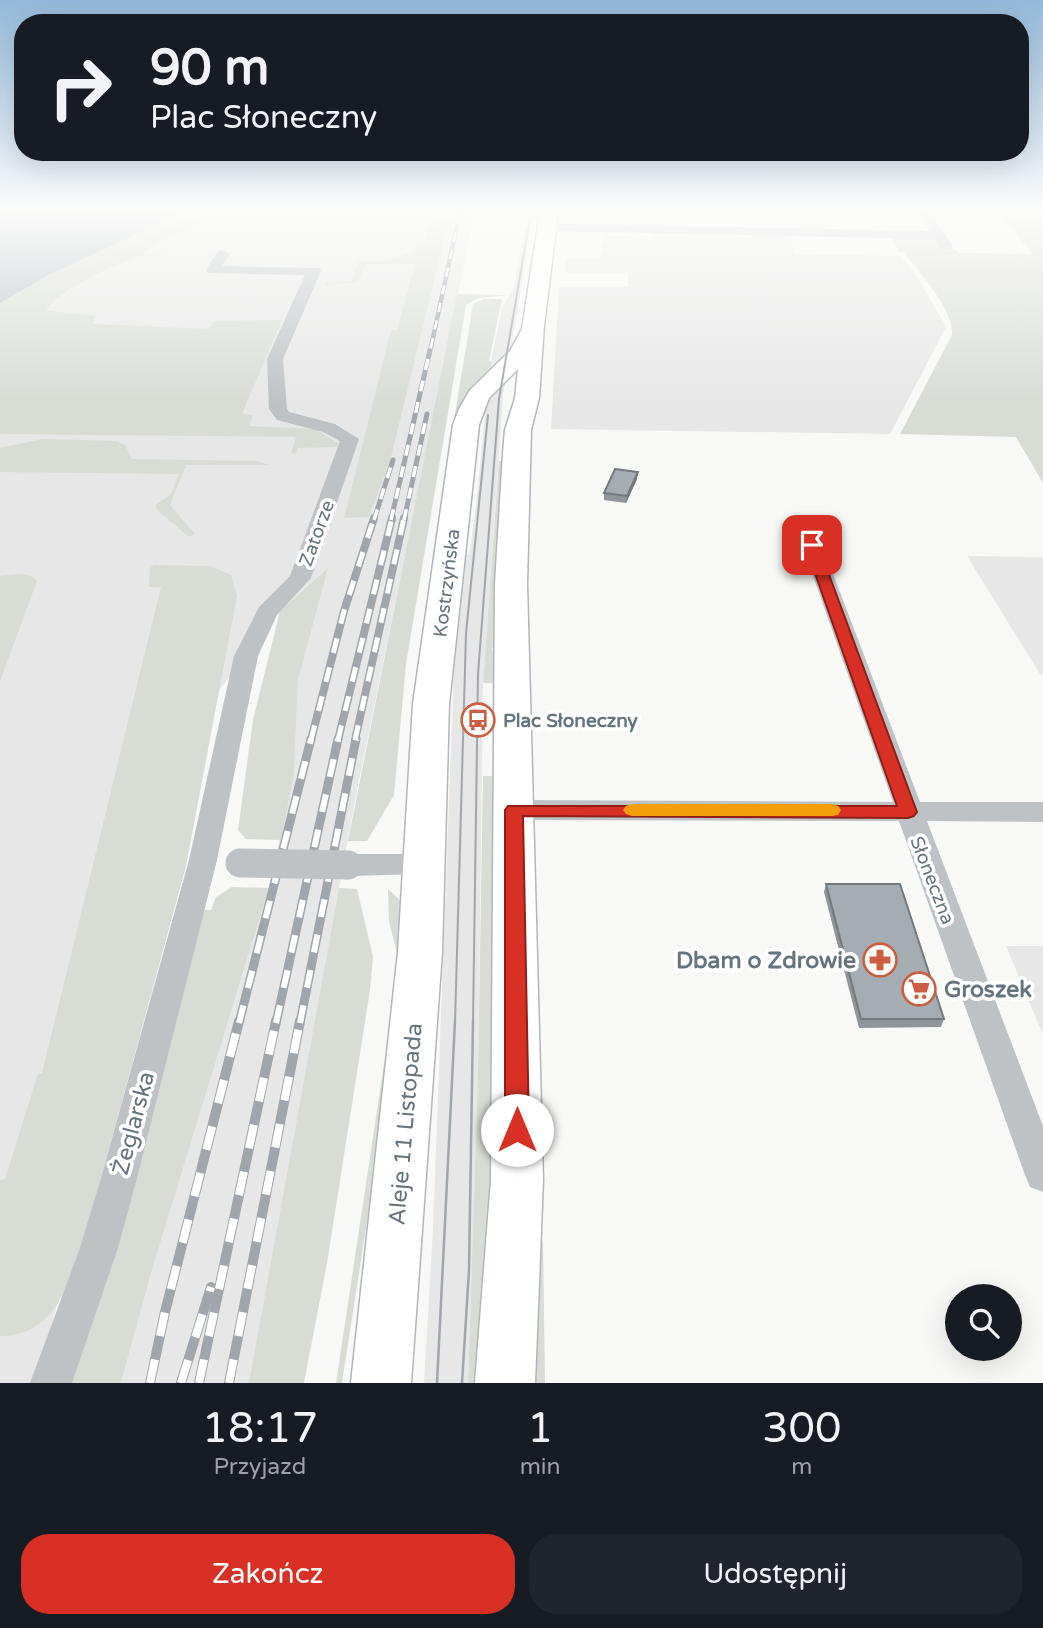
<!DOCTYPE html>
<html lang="pl">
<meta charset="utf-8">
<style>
body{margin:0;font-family:"Varela Round",sans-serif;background:#20242c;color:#f1f3f6;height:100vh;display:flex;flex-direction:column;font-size:26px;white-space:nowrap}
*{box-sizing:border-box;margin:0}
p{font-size:23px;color:#9ea1a6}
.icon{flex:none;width:38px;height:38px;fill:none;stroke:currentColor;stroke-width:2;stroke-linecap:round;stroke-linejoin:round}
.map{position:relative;height:1383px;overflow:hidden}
.drawer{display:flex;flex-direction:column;background:#171b24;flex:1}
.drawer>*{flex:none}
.hud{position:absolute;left:14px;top:14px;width:1015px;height:147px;border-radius:28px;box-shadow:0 7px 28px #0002;background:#171b24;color:#f1f3f6;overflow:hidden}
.buttons{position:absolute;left:945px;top:1284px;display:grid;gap:14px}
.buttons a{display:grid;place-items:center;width:77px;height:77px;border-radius:50%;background:#171b24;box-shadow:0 7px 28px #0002;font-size:35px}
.pin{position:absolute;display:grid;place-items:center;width:60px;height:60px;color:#fff;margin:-30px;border-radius:14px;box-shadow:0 4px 10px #0006}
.me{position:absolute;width:77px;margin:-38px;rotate:0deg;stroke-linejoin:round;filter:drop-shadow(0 0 5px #0008)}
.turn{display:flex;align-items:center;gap:24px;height:147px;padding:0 21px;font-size:32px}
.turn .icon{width:91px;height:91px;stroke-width:2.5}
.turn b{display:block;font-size:49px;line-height:60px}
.eta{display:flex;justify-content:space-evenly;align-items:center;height:119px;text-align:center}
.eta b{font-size:42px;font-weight:600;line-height:49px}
.button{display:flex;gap:14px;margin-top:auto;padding:14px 21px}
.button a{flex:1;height:80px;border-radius:28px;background:#d93025;color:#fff;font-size:28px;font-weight:600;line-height:80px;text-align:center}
.button a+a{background:#20242c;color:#f1f3f6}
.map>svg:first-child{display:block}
.built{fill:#e6e7e6}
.green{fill:#d8dcd5}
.water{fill:#b7c1c5}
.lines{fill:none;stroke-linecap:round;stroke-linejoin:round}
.secondary-casing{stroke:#b0b6ba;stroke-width:3}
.minor{fill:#bec2c5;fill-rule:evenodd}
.secondary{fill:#fff;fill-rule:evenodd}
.tram-far1{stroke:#a0a6ab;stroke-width:2}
.tram{stroke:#a0a6ab;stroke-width:2.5}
.rail-far4-casing{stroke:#a0a6ab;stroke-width:4.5}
.rail-far3-casing{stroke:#a0a6ab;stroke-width:5}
.rail-far2-casing{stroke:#a0a6ab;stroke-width:8}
.rail-far1-casing{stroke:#a0a6ab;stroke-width:9}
.rail-casing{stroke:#a0a6ab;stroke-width:10}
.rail-far4{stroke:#fff;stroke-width:2.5;stroke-dasharray:9;stroke-linecap:butt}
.rail-far3{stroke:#fff;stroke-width:3.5;stroke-dasharray:11;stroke-linecap:butt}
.rail-far2{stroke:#fff;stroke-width:5;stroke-dasharray:15;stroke-linecap:butt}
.rail-far1{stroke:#fff;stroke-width:6;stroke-dasharray:18;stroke-linecap:butt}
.rail{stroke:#fff;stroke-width:8;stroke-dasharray:24;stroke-linecap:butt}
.minor-bridge{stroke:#bec2c5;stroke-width:29}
.wall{fill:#8f9599}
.shaded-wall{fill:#74797d}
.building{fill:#a6adb2;stroke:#74797d;stroke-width:2}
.route{fill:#d93025;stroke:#8d1f18;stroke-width:2}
.slow{fill:#f59e0b}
.labels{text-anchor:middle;stroke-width:7;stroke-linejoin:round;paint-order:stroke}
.street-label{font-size:19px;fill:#66747d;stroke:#fff}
.poi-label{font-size:19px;font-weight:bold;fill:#66747d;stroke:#fff;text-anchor:start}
.near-poi-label{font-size:23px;font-weight:bold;fill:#66747d;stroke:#fff;text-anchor:end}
.near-street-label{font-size:23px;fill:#66747d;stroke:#fff}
</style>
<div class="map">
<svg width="1043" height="1383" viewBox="0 0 1043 1383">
<rect width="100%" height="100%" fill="#f8f8f6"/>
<g class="built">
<path d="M229,212H475L355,800L250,1383H121L152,1270L269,888L294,774L298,680L327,569L280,611L217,693L190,837L35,1383H0V328L88,271Z"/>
<path d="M528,212H534L503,395L483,683L478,1074L468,1383H424L433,1230L454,669L466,555H469L476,507L489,372L502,308L514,287Z"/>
<path d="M686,212H851L855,219L687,215Z"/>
<path d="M654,231L789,234L795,254L901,256L918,278L946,327L890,434L551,429L559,287H628V273H565L566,258L599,259L605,237L653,238Z"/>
<path d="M967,556L1043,557V674H1040Z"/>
<path d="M1006,946H1043V1035Z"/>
</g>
<g class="green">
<path d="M184,212H229L153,245L143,253L164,254C155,255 145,255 136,258C112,265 59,290 46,310L96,316L92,324L209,329L214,321L282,320L242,414L253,415L249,426L315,429L338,443L337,447L298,448L296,454L291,453L296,437L0,434V303L47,276Z"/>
<path d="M433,212H451L390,461L369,517L344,518L391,330H397L415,264H365L358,282L325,285L326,282H351L358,261H387L415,251L416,245L424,242Z"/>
<path d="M997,212H1043V483L1016,437L900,434L952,335C954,309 919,273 904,252H899L889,236L937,237L944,248L956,249L959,253L1033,254Z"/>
<path d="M457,294L509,295L479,298L466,305L406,664L394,795L367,841H348Z"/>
<path d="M484,299H502L489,361L492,362L490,371L454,420L473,304Z"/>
<path d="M42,439L116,441L125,445L132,459L257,461L269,465H186L170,505L195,534L189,537L157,510L156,505L170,495L179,474L0,472V448Z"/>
<path d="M499,461H503L497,647L492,648V650H498L497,683H483Z"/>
<path d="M154,565L210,566L231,575L237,596L186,866L81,1252C67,1291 49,1337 0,1336V1180L5,1179L38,1074L42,1073L161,587H149L150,568Z"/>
<path d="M328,568L298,680L294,774L281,840L246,839L238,830L253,720L280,611Z"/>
<path d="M20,574L31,576L37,581L0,681V576Z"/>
<path d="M483,776H497L495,1137L476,1383H468L478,1074Z"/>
<path d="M232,887L269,888L152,1270L121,1383H65L118,1239L140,1165L203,910H211L216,897Z"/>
<path d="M339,888L357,889L373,957L370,990L327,1263L304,1383H249Z"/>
<path d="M388,889L399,899L404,913L376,1163L342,1383H336L390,1024L397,953L389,922Z"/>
<path d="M537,1241L543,1242L545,1383H530Z"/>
</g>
<path class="water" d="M0,212H184L47,276L0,303Z"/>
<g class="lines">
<defs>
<path id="secondary" d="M540,212H558L544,326L539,398L531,430L527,584L543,1180L535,1383H475L491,1180L495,584L503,453L505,430L515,398L518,369L489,398L479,425L449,704L442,952L411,1383H351L398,952L413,704L453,425L459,409L470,390L510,351L522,329Z"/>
</defs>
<use href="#secondary" class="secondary-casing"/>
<g class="minor">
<path d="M918,212H930L953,246L951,249H941L935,239L547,231L541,227L547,223L930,231Z"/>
<path d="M223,250L230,254L222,266L319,268L321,271L283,359L287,409L289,412L335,424L359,439L311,578L277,615L258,656L217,860L137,1178L118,1248L72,1383H30L80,1248L101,1178L189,860L234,656L259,607L290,576L340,441L323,432L277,420L269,409L267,359L305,275L208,273L206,270L218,251Z"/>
<path d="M812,539L819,541L822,545L920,802H1043V822L927,821L1043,1126V1192L1030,1187L1025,1175L899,821L514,820L504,817L500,810L504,803L514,800L893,802L802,545L805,541Z"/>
<path d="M348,854H424L434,857L438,864L434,871L424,874L348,876L338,872L334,865L338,858Z"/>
</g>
<use href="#secondary" class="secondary"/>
<g class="tram-far1">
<path d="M455,1023L466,633L488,415"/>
<path d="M473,1023L478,674L499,399L531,212"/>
</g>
<g class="tram">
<path d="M437,1383L455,1021"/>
<path d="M462,1383L469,1270L473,1021"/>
</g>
<defs>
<path id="rail-far4" d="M431,347L460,212"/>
<g id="rail-far3">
<path d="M374,520L393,460"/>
<path d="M391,520L431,346"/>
<path d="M404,520L427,414"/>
</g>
<g id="rail-far2">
<path d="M311,740L344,611L374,518"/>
<path d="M338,740L392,518"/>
<path d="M355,740L404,518"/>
</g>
<g id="rail-far1">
<path d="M239,1023L311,739"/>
<path d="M276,1023L338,739"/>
<path d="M300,1023L356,739"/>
</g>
<g id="rail">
<path d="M150,1383L165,1312L239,1021"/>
<path d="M181,1383L211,1287"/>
<path d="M199,1383L276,1021"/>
<path d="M229,1383L300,1021"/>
</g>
</defs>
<use href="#rail-far4" class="rail-far4-casing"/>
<use href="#rail-far3" class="rail-far3-casing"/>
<use href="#rail-far2" class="rail-far2-casing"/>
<use href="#rail-far1" class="rail-far1-casing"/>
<use href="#rail" class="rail-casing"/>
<use href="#rail-far4" class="rail-far4"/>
<use href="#rail-far3" class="rail-far3"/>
<use href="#rail-far2" class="rail-far2"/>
<use href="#rail-far1" class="rail-far1"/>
<use href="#rail" class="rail"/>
<path class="minor-bridge" d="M240,863L348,865"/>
</g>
<g class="wall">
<path d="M637,479L626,503L604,500V493Z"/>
<path d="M826,884L944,1019L941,1027L859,1028L824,892Z"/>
</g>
<path class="shaded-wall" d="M638,472L637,479L626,503L627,496Z"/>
<g class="building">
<path d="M615,469L638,472L627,496L604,493Z"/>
<path d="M826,884H900L944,1019H861Z"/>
</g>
<linearGradient id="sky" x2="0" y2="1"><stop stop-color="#94b9da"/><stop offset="0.52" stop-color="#fcfcfb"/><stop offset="1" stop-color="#fcfcfb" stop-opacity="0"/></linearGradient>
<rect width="1043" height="405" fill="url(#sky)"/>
<path class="route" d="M812,541L818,545L917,812L914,816L908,818L523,816L529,1130L525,1137L517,1140L509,1137L505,1130V810L508,806H897L805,545Z"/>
<path class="slow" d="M632,804H832L838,806L841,810L838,815L832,816H632L626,814L623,810L626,806Z"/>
<defs>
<symbol id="bus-ring" viewBox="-11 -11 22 22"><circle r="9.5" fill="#fff" stroke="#cd5d41" stroke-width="1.5"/><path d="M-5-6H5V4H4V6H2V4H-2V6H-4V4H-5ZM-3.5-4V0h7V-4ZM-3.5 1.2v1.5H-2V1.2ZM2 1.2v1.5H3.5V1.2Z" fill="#cd5d41"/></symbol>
<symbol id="pharmacy-ring" viewBox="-11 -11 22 22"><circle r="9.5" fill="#fff" stroke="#cd5d41" stroke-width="1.5"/><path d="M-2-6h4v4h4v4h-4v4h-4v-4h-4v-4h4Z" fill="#cd5d41"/></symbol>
<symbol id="supermarket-ring" viewBox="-11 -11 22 22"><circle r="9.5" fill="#fff" stroke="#cd5d41" stroke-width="1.5"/><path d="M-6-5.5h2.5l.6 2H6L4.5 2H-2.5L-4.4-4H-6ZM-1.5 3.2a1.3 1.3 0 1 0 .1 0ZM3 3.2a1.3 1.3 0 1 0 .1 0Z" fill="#cd5d41"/></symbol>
</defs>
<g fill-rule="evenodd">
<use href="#bus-ring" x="459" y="701" width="38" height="38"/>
<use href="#pharmacy-ring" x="861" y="941" width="38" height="38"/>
<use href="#supermarket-ring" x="900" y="970" width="38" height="38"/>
</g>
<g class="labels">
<g class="street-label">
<text transform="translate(316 533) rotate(-70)" y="7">Zatorze</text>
<text transform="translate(446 583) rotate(-83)" y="7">Kostrzyńska</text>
<text transform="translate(933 880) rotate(69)" y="7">Słoneczna</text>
</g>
<g class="poi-label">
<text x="503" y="727">Plac Słoneczny</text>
</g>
<g class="near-poi-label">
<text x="856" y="968">Dbam o Zdrowie</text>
<text x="944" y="997" text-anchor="start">Groszek</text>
</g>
<g class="near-street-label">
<text transform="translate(133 1123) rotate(-75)" y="8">Żeglarska</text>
<text transform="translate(405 1124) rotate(-85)" y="8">Aleje 11 Listopada</text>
</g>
</g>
</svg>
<div class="buttons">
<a><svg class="icon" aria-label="search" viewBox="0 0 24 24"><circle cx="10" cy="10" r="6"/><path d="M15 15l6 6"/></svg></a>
</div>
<div class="pin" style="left:812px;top:545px;background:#d93025"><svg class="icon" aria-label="arrive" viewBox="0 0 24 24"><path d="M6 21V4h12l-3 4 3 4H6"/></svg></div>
<svg class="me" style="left:517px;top:1130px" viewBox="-20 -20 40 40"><circle r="19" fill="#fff"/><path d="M0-13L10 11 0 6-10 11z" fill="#d93025"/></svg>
<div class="hud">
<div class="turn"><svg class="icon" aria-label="right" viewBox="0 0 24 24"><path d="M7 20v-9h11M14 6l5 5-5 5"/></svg><div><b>90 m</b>Plac Słoneczny</div></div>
</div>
</div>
<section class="drawer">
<div class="eta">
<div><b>18:17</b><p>Przyjazd</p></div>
<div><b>1</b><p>min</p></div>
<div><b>300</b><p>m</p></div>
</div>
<div class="button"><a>Zakończ</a><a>Udostępnij</a></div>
</section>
